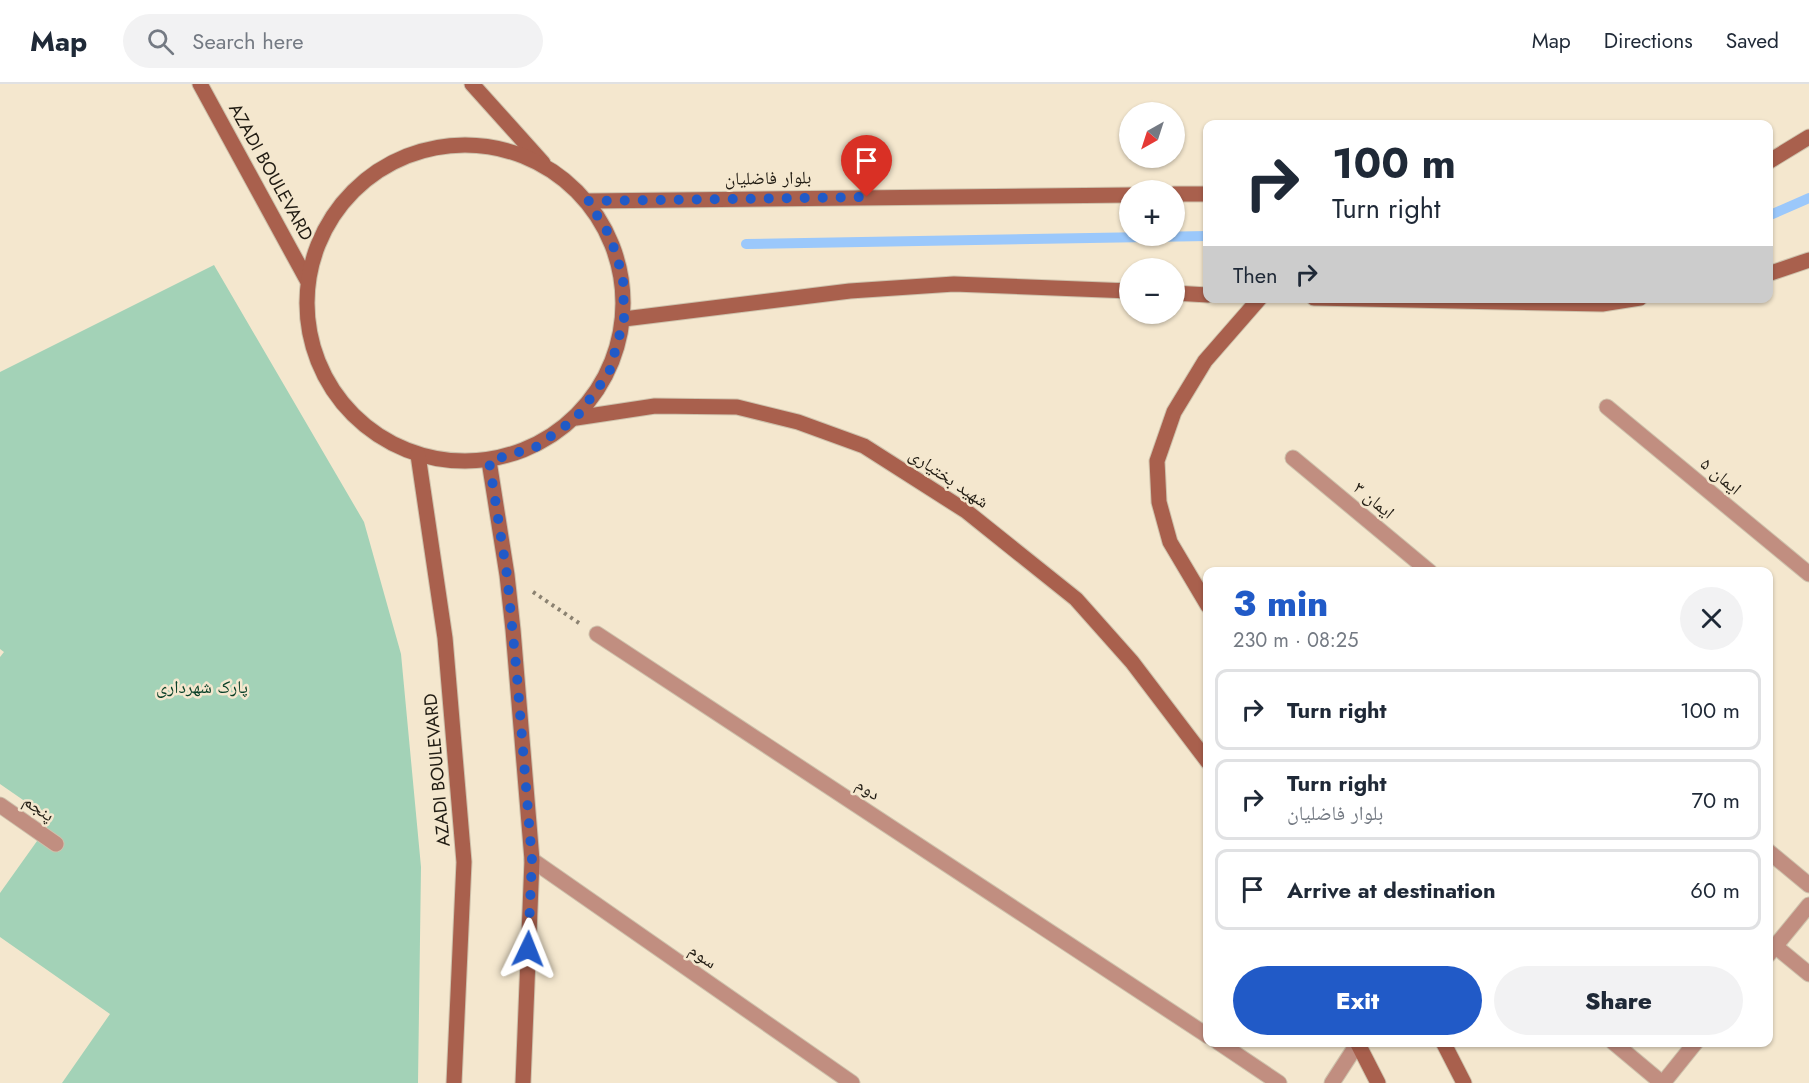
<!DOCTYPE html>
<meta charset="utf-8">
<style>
body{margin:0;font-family:Jost,"Noto Naskh Arabic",sans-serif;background:#f2f2f3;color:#1f2937;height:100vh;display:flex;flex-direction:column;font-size:22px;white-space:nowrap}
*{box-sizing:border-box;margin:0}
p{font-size:20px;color:#747a83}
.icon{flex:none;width:33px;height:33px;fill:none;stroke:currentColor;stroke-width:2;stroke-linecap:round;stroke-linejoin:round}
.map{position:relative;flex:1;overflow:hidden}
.details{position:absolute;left:1203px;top:483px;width:570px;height:480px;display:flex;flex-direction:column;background:#fff;border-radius:12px;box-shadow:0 2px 4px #0004}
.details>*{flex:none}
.hud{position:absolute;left:1203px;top:36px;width:570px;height:183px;border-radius:12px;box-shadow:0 2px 4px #0004;background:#fff;color:#1f2937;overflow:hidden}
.needle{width:39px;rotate:219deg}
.buttons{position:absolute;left:1119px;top:18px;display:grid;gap:12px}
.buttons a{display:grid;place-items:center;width:66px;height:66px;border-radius:50%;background:#fff;box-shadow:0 2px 4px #0004;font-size:30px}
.pin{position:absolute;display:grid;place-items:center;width:51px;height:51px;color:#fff;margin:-62px -26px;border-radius:50% 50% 50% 0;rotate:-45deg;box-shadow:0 0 6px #0007}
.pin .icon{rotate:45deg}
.me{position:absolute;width:66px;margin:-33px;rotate:2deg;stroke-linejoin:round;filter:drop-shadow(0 0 4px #0008)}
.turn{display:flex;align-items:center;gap:21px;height:126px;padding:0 30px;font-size:27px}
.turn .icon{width:78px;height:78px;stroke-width:2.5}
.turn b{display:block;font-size:42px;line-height:51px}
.then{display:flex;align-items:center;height:57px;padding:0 30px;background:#0003;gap:12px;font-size:22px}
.round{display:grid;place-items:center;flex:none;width:63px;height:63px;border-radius:32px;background:#f2f2f3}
.headline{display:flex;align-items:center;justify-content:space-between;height:102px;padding:0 30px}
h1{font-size:36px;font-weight:800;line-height:45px;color:#215ac7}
.button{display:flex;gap:12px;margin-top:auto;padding:12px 30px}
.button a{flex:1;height:69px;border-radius:36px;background:#215ac7;color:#fff;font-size:24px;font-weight:800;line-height:69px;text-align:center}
.button a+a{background:#f2f2f3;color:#1f2937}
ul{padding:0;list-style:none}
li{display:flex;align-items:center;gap:18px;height:81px;margin:0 12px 9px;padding:0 18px;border:3px solid #e0e1e3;border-radius:12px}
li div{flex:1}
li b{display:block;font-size:22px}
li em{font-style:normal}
header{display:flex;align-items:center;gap:36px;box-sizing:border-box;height:84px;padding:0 30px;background:#fff;border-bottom:2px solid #e0e1e3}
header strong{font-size:28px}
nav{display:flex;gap:33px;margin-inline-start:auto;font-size:21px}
.search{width:420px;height:54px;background:#f2f2f3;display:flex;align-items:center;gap:15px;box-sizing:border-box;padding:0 21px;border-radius:33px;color:#747a83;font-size:22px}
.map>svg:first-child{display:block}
.green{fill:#a3d2b7}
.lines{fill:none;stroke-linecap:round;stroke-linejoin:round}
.stream{stroke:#9bc8fb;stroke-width:10}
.minor-casing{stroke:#cec2ac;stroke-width:17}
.secondary-casing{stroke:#cec2ac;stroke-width:17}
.path{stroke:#8b8271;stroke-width:4;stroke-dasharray:3 4.5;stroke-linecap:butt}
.minor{stroke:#c18e80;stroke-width:15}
.secondary{stroke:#a9604d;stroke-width:15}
.route{stroke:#215ac7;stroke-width:10;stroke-dasharray:0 18}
.labels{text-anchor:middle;stroke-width:5;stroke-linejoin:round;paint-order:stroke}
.street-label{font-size:18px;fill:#211c13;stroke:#f4e7ce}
.park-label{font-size:18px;fill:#094028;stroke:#f4e7ce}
</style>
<header>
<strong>Map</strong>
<div class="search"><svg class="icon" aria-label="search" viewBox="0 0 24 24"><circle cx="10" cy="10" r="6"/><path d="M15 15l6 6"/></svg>Search here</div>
<nav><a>Map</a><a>Directions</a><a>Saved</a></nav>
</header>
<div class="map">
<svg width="1809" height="999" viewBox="0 0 1809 999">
<rect width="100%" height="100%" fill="#f4e7ce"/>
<path class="green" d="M214,181L364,438L401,570L421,783L418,999H62L110,930L0,853V809L52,736L0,700V573L4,568L0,565V288Z"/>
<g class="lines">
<g class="stream">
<path d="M1768,132L1809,114"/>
<path d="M746,160L1208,152"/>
</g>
<defs>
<g id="minor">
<path d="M1607,323L1809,490"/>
<path d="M1293,374L1430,488"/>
<path d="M597,550L1208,952"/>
<path d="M0,721L56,760"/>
<path d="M1768,767L1809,801"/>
<path d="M532,776L852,999"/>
<path d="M1775,862L1809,890"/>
<path d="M1768,871L1809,821"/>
<path d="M1218,958L1279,999"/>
<path d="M1613,958L1662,999"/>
<path d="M1332,999L1358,959"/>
<path d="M1663,999L1696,958"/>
</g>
<g id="secondary">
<path d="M200,0L307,196"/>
<path d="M472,0L543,79"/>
<circle cx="465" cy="219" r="158"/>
<path d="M1768,78L1809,53"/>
<path d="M1174,110H1208"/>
<path d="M588,117L1130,111"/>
<path d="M1768,190L1809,176"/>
<path d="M1174,209L1208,211"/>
<path d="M1314,214L1602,220L1640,214"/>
<path d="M624,235L850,207L954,200L1130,207"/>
<path d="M576,334L655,322L737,323L798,338L864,362L966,427L1076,515L1132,578L1208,678"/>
<path d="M418,371L445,554L464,778L454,999"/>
<path d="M489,377L507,491L513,546L532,776L523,999"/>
<path d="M1208,522L1170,458L1159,418L1157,377L1174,328L1205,277L1260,214"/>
<path d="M1357,958L1378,999"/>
<path d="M1443,958L1464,999"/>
</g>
</defs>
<use href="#minor" class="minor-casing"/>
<use href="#secondary" class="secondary-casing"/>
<path class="path" d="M533,508L579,539"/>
<use href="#minor" class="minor"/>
<use href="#secondary" class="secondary"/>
</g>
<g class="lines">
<path class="route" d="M528,865L532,776L517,592L507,491L489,377L536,363L576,334L609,289L624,235L623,193L610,152L588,117L867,113"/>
</g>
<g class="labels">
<g class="street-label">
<text transform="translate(271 88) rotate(61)" y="6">AZADI BOULEVARD</text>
<text transform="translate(768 94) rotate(-1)" y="6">بلوار فاضلیان</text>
<text transform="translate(1721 392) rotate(40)" y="6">ایمان ۵</text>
<text transform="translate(949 394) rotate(34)" y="6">شهید بختیاری</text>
<text transform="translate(1374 416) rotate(40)" y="6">ایمان ۳</text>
<text transform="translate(437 686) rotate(-95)" y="6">AZADI BOULEVARD</text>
<text transform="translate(868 705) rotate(33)" y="6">دوم</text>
<text transform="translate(39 724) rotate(35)" y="6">پنجم</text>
<text transform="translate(703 872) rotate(35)" y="6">سوم</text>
</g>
<g class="park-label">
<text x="202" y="609">پارک شهرداری</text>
</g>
</g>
</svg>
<div class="buttons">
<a><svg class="needle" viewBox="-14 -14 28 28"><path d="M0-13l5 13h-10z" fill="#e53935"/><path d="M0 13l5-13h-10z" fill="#747a83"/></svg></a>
<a>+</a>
<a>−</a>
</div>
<div class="pin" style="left:867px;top:113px;background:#d93025"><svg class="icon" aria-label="arrive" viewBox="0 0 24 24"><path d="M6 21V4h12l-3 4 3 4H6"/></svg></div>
<svg class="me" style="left:528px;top:865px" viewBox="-20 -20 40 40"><path d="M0-17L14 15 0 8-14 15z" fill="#215ac7" stroke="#fff" stroke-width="4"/></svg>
<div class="hud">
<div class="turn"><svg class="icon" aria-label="right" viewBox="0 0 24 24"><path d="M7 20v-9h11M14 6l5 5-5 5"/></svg><div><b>100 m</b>Turn right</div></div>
<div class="then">Then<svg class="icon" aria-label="right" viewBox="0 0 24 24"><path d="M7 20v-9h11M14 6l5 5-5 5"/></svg></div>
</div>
<section class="details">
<div class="headline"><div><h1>3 min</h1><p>230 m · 08:25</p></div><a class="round"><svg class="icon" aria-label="close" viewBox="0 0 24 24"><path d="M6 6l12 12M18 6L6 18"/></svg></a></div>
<ul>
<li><svg class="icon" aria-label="right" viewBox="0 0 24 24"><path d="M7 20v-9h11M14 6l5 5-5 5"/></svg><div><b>Turn right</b></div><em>100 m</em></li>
<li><svg class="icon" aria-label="right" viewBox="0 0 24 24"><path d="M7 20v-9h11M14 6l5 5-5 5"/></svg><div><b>Turn right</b><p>بلوار فاضلیان</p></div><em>70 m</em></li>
<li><svg class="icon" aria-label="arrive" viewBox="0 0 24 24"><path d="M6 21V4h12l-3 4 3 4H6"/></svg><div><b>Arrive at destination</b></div><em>60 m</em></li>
</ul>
<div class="button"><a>Exit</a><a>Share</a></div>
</section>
</div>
